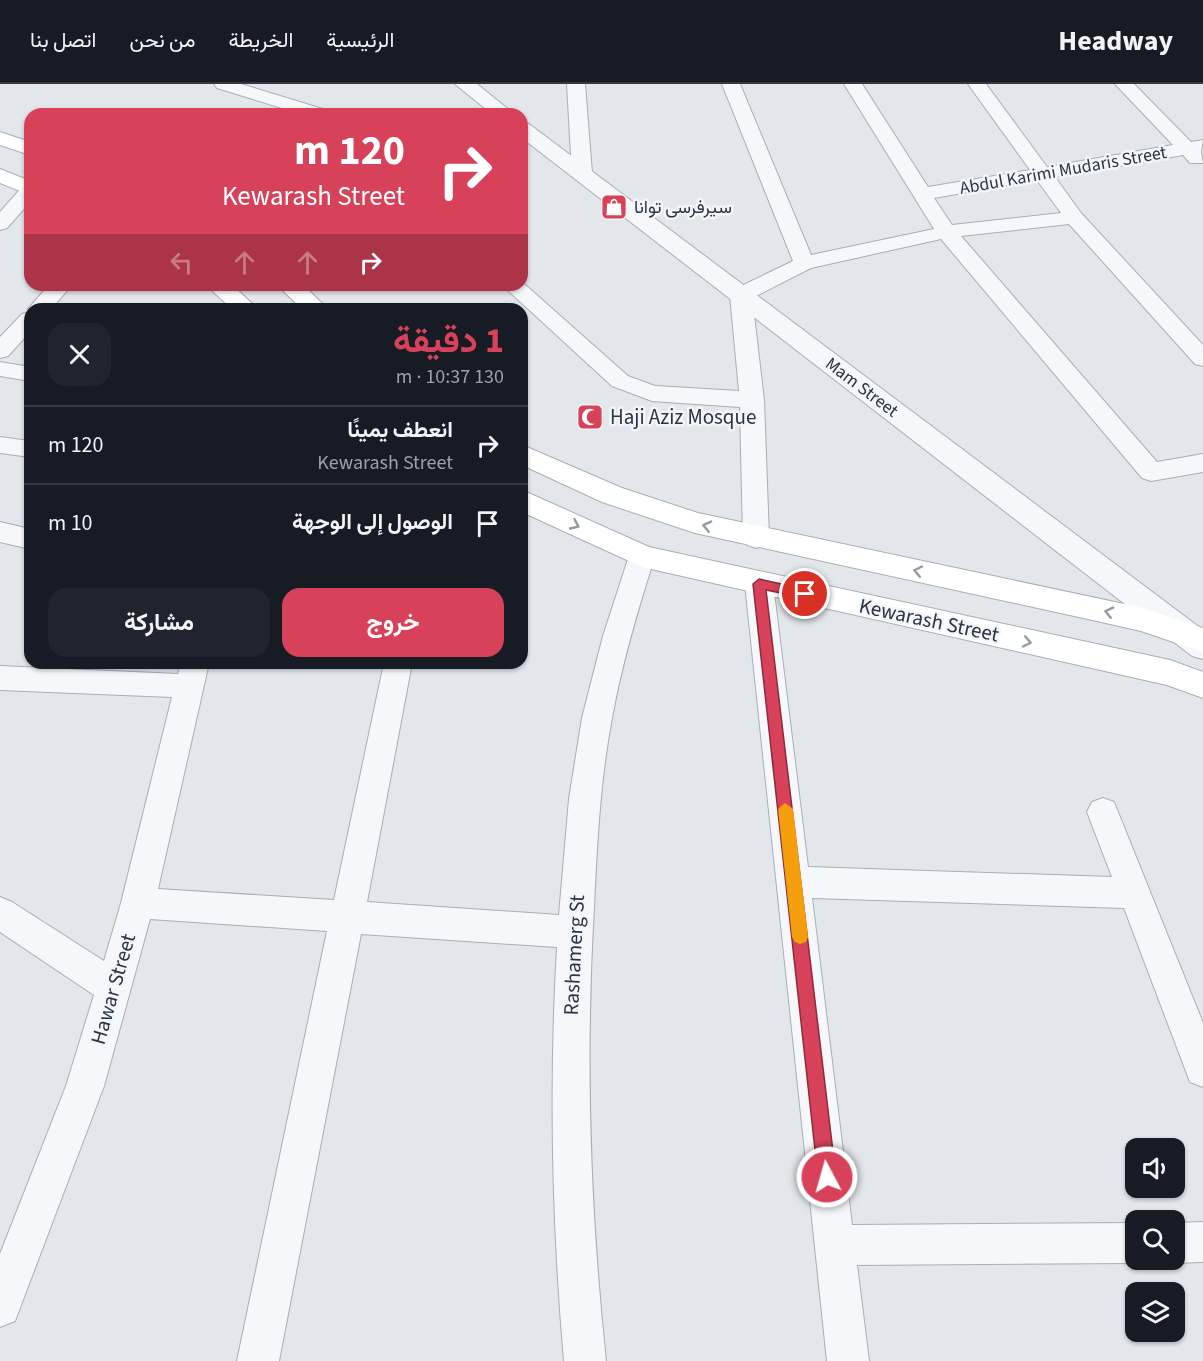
<!DOCTYPE html>
<html lang="ar">
<meta charset="utf-8">
<style>
body{margin:0;font-family:"Source Sans 3",Vazirmatn,sans-serif;background:#20242c;color:#f1f3f6;direction:rtl;height:100vh;display:flex;flex-direction:column;font-size:22px;white-space:nowrap}
*{box-sizing:border-box;margin:0}
p{font-size:20px;color:#9ea1a6}
.icon{flex:none;width:33px;height:33px;fill:none;stroke:currentColor;stroke-width:2;stroke-linecap:round;stroke-linejoin:round}
.map{position:relative;flex:1;overflow:hidden;direction:ltr}
.side{position:absolute;left:24px;top:219px;width:504px;height:366px;display:flex;flex-direction:column;background:#171b24;border-radius:18px;box-shadow:0 2px 4px #0004;direction:rtl}
.side>*{flex:none}
.banner{position:absolute;left:24px;top:24px;width:504px;height:183px;border-radius:18px;box-shadow:0 2px 4px #0004;direction:rtl;background:#d7425a;color:#fff;overflow:hidden}
.tools{position:absolute;left:1125px;top:1054px;display:grid;gap:12px}
.tools a{display:grid;place-items:center;width:60px;height:60px;border-radius:12px;background:#171b24;box-shadow:0 2px 4px #0004;font-size:30px}
.pin{position:absolute;display:grid;place-items:center;width:51px;height:51px;color:#fff;margin:-26px;border:3px solid #fff;border-radius:50%;box-shadow:0 2px 6px #0007}
.me{position:absolute;width:66px;margin:-33px;rotate:354deg;stroke-linejoin:round;filter:drop-shadow(0 0 4px #0008)}
.turn{display:flex;align-items:center;gap:21px;height:126px;padding:0 24px;font-size:27px}
.turn .icon{width:78px;height:78px;stroke-width:2.5}
.turn b{display:block;font-size:42px;line-height:51px}
.lanes{display:flex;align-items:center;height:57px;padding:0 24px;background:#0003;justify-content:center;gap:30px;direction:ltr}
.lanes .off{opacity:.35}
.round{display:grid;place-items:center;flex:none;width:63px;height:63px;border-radius:18px;background:#20242c}
.headline{display:flex;align-items:center;justify-content:space-between;height:102px;padding:0 24px}
h1{font-size:36px;font-weight:700;line-height:45px;color:#d7425a}
.primary-button{display:flex;gap:12px;margin-top:auto;padding:12px 24px}
.primary-button a{flex:1;height:69px;border-radius:18px;background:#d7425a;color:#fff;font-size:24px;font-weight:700;line-height:69px;text-align:center}
.primary-button a+a{background:#20242c;color:#f1f3f6}
ul{padding:0;list-style:none}
li{display:flex;align-items:center;gap:18px;height:78px;padding:0 24px;border-top:2px solid #363941}
li div{flex:1}
li b{display:block;font-size:22px}
li em{font-style:normal}
header{display:flex;align-items:center;gap:36px;box-sizing:border-box;height:84px;padding:0 30px;background:#171b24;border-bottom:2px solid #363941}
header strong{font-size:28px}
nav{display:flex;gap:33px;margin-inline-start:auto;font-size:21px}
.map>svg:first-child{display:block}
.lines{fill:none;stroke-linecap:round;stroke-linejoin:round}
.minor-casing{stroke:#a7aeb7;stroke-width:2}
.tertiary-casing{stroke:#a7aeb7;stroke-width:2}
.secondary-casing{stroke:#a7aeb7;stroke-width:2}
.minor{fill:#f6f7fa;fill-rule:evenodd}
.tertiary{fill:#f6f7fa;fill-rule:evenodd}
.secondary{fill:#fff;fill-rule:evenodd}
.oneway{stroke:#949aa2}
.route{fill:#d7425a;stroke:#8c2b3a;stroke-width:1.5}
.slow{fill:#f59e0b}
.labels{text-anchor:middle;stroke-width:5;stroke-linejoin:round;paint-order:stroke}
.far-street-label{font-size:18px;fill:#293445;stroke:#f3f5f9}
.far-poi-label{font-size:18px;fill:#293445;stroke:#f3f5f9;text-anchor:start}
.poi-label{font-size:21px;fill:#293445;stroke:#f3f5f9;text-anchor:start}
.street-label{font-size:21px;fill:#293445;stroke:#f3f5f9}
</style>
<header>
<strong>Headway</strong>
<nav><a>الرئيسية</a><a>الخريطة</a><a>من نحن</a><a>اتصل بنا</a></nav>
</header>
<div class="map">
<svg width="1203" height="1277" viewBox="0 0 1203 1277">
<rect width="100%" height="100%" fill="#e3e7ec"/>
<g class="lines">
<defs>
<g id="minor">
<path d="M214,0H241L326,26L329,30H301L217,4Z"/>
<path d="M567,0H585L592,89L582,95L572,89Z"/>
<path d="M722,0H740L811,171L934,145L844,0H862L928,103L1030,86L968,0H986L1047,83L1173,61L1115,0H1134L1191,58L1203,56L1201,68L1203,79H1190L1183,71L1055,93L1081,129L1203,261V282L1195,280L1069,140L961,152L1157,378L1203,370V388L1151,397L1142,394L941,155L811,184L752,214L764,316L769,454L765,461L756,464L747,461L743,454L740,323L652,317L612,302L502,201H522V198L628,292L655,302L739,307L730,211L733,206L793,177ZM1037,96L1061,129L952,141L934,114Z"/>
<path d="M30,100V118L7,144L0,146V128L23,102Z"/>
<path d="M49,201H72L51,225H30V228L28,225Z"/>
<path d="M30,228V248L8,272L0,274V253L22,230Z"/>
<path d="M0,278L30,283V297L0,292Z"/>
<path d="M0,353L30,357V373L0,369Z"/>
<path d="M0,438L30,445V465L0,458Z"/>
<path d="M642,462L651,465L655,472C638,525 622,579 612,634C600,697 597,760 594,824C585,976 590,1126 606,1277H564C552,1139 549,1001 557,863L361,850L279,1277H237L327,847L150,835L104,1002L15,1237L0,1243V1170L66,1002L94,911L0,848V813L12,818L104,877L121,819L172,613L0,606V582L178,590L181,579H209L158,805L334,816L384,579H412L367,818L559,831L569,715L582,634L603,552L629,472L633,465Z"/>
<path d="M759,490L769,493L773,500L808,783L1112,793L1087,728L1092,718L1103,714L1114,718L1203,939V1003L1190,998L1124,824L812,814L852,1141L1136,1139V1176H1143L1136,1179L857,1181L869,1277H827L745,500L749,493Z"/>
<path d="M1203,1138V1178L1174,1179L1167,1176H1174V1139Z"/>
</g>
<g id="tertiary">
<path d="M455,0H477L514,30H492Z"/>
<path d="M522,38L529,40L1203,546V575L1192,572L522,54Z"/>
</g>
<g id="secondary">
<path d="M0,48L30,58V71L0,61Z"/>
<path d="M0,85L30,97V111L0,99Z"/>
<path d="M206,201H232L258,225H232Z"/>
<path d="M277,201H303L328,225H302Z"/>
<path d="M522,361L622,404L698,429L1143,524L1203,544V568L1141,547L1088,535L695,449L602,418L522,381Z"/>
<path d="M522,406L649,463L1170,576L1203,588V614L1167,601L642,483L522,428Z"/>
</g>
</defs>
<use href="#minor" class="minor-casing"/>
<use href="#tertiary" class="tertiary-casing"/>
<use href="#secondary" class="secondary-casing"/>
<use href="#minor" class="minor"/>
<use href="#tertiary" class="tertiary"/>
<use href="#secondary" class="secondary"/>
</g>
<defs><path id="oneway-chevron" d="M-2-3.5L2.5 0L-2 3.5" fill="none" stroke-width="1.6" stroke-linecap="round" stroke-linejoin="round" transform="scale(1.5)"/></defs>
<g class="oneway">
<use href="#oneway-chevron" transform="translate(575 441) rotate(25)"/>
<use href="#oneway-chevron" transform="translate(707 442) rotate(-167)"/>
<use href="#oneway-chevron" transform="translate(918 487) rotate(-168)"/>
<use href="#oneway-chevron" transform="translate(1109 528) rotate(-167)"/>
<use href="#oneway-chevron" transform="translate(1027 558) rotate(12)"/>
</g>
<path class="route" d="M759,495L805,505L811,510L805,514L766,506L836,1093L834,1099L827,1102L821,1099L818,1093L753,500Z"/>
<path class="slow" d="M785,719L793,725L808,853L806,858L800,860L795,858L792,853L778,725Z"/>
<defs>
<symbol id="shop-square" viewBox="-11 -11 22 22"><rect x="-9" y="-9" width="18" height="18" rx="4" fill="#d7425a" stroke="#f3f5f9"/><path d="M-5-2.5h2.3a2.7 3.5 0 0 1 5.4 0H5L5.5 6h-11ZM-1.5-2.5h3a1.5 2.3 0 0 0-3 0Z" fill="#fff"/></symbol>
<symbol id="mosque-square" viewBox="-11 -11 22 22"><rect x="-9" y="-9" width="18" height="18" rx="4" fill="#d7425a" stroke="#f3f5f9"/><path d="M3.5-4.9A6 6 0 1 0 3.5 4.9A5 5 0 1 1 3.5-4.9Z" fill="#fff"/></symbol>
</defs>
<g fill-rule="evenodd">
<use href="#shop-square" x="599" y="108" width="30" height="30"/>
<use href="#mosque-square" x="575" y="318" width="30" height="30"/>
</g>
<g class="labels">
<g class="far-street-label">
<text transform="translate(1063 86) rotate(-10)" y="6">Abdul Karimi Mudaris Street</text>
<text transform="translate(862 303) rotate(37)" y="6">Mam Street</text>
</g>
<g class="far-poi-label">
<text x="634" y="129">سيرفرسى توانا</text>
</g>
<g class="poi-label">
<text x="610" y="340">Haji Aziz Mosque</text>
</g>
<g class="street-label">
<text transform="translate(929 536) rotate(12)" y="7">Kewarash Street</text>
<text transform="translate(574 871) rotate(-87)" y="7">Rashamerg St</text>
<text transform="translate(113 905) rotate(-74)" y="7">Hawar Street</text>
</g>
</g>
</svg>
<div class="tools">
<a><svg class="icon" aria-label="sound" viewBox="0 0 24 24"><path d="M4 9h4l5-4v14l-5-4H4zM17 9q2 3 0 6"/></svg></a>
<a><svg class="icon" aria-label="search" viewBox="0 0 24 24"><circle cx="10" cy="10" r="6"/><path d="M15 15l6 6"/></svg></a>
<a><svg class="icon" aria-label="layers" viewBox="0 0 24 24"><path d="M12 4l9 5-9 5-9-5zM3 14l9 5 9-5"/></svg></a>
</div>
<div class="pin" style="left:805px;top:510px;background:#d93025"><svg class="icon" aria-label="arrive" viewBox="0 0 24 24"><path d="M6 21V4h12l-3 4 3 4H6"/></svg></div>
<svg class="me" style="left:827px;top:1093px" viewBox="-20 -20 40 40"><circle r="17" fill="#d7425a" stroke="#fff" stroke-width="3"/><path d="M0-11L8 9 0 5-8 9z" fill="#fff"/></svg>
<div class="banner">
<div class="turn"><svg class="icon" aria-label="right" viewBox="0 0 24 24"><path d="M7 20v-9h11M14 6l5 5-5 5"/></svg><div><b>120 m</b>Kewarash Street</div></div>
<div class="lanes"><svg class="icon off" aria-label="left" viewBox="0 0 24 24"><path d="M17 20v-9H6M10 6l-5 5 5 5"/></svg><svg class="icon off" aria-label="ahead" viewBox="0 0 24 24"><path d="M12 20V5M6 11l6-6 6 6"/></svg><svg class="icon off" aria-label="ahead" viewBox="0 0 24 24"><path d="M12 20V5M6 11l6-6 6 6"/></svg><svg class="icon" aria-label="right" viewBox="0 0 24 24"><path d="M7 20v-9h11M14 6l5 5-5 5"/></svg></div>
</div>
<section class="side">
<div class="headline"><div><h1>1 دقيقة</h1><p>130 m · 10:37</p></div><a class="round"><svg class="icon" aria-label="close" viewBox="0 0 24 24"><path d="M6 6l12 12M18 6L6 18"/></svg></a></div>
<ul>
<li><svg class="icon" aria-label="right" viewBox="0 0 24 24"><path d="M7 20v-9h11M14 6l5 5-5 5"/></svg><div><b>انعطف يمينًا</b><p>Kewarash Street</p></div><em>120 m</em></li>
<li><svg class="icon" aria-label="arrive" viewBox="0 0 24 24"><path d="M6 21V4h12l-3 4 3 4H6"/></svg><div><b>الوصول إلى الوجهة</b></div><em>10 m</em></li>
</ul>
<div class="primary-button"><a>خروج</a><a>مشاركة</a></div>
</section>
</div>
